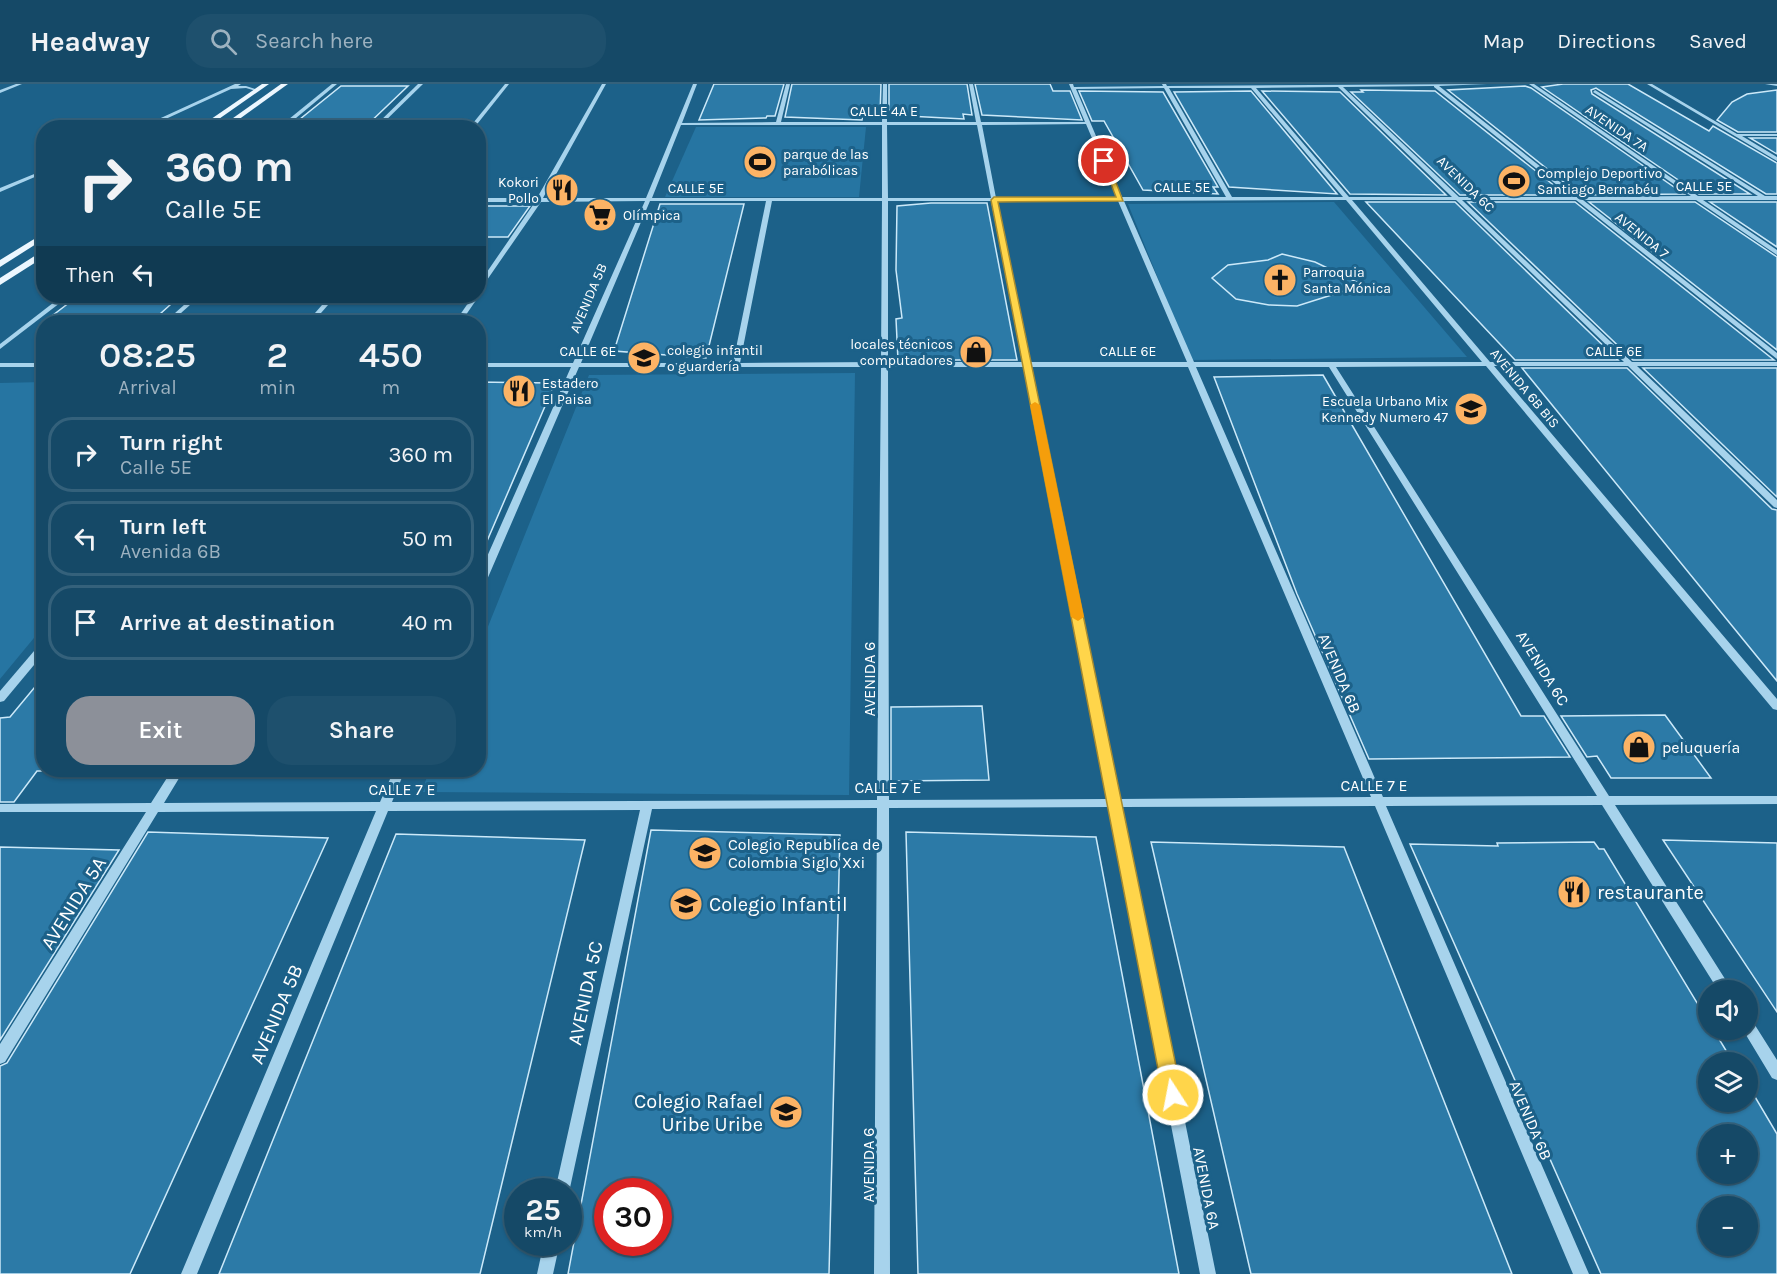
<!DOCTYPE html>
<meta charset="utf-8">
<style>
body{margin:0;font-family:Karla,sans-serif;background:#1e506d;color:#f1f3f6;height:100vh;display:flex;flex-direction:column;font-size:22px;white-space:nowrap}
*{box-sizing:border-box;margin:0}
p{font-size:20px;color:#9db2c0}
.icon{flex:none;width:33px;height:33px;fill:none;stroke:currentColor;stroke-width:2;stroke-linecap:round;stroke-linejoin:round}
.map{position:relative;flex:1;overflow:hidden}
.side{position:absolute;left:36px;top:231px;width:450px;height:462px;display:flex;flex-direction:column;background:#154967;border-radius:24px;box-shadow:0 2px 4px #0004,0 0 0 2px #34617b}
.side>*{flex:none}
.top-card{position:absolute;left:36px;top:36px;width:450px;height:183px;border-radius:24px;box-shadow:0 2px 4px #0004,0 0 0 2px #34617b;background:#154967;color:#f1f3f6;overflow:hidden}
.tools{position:absolute;left:1698px;top:896px;display:grid;gap:12px}
.tools a{display:grid;place-items:center;width:60px;height:60px;border-radius:50%;background:#154967;box-shadow:0 2px 4px #0004,0 0 0 2px #34617b;font-size:30px}
.speed{position:absolute;left:504px;top:1094px;display:flex;gap:12px;font-size:30px;font-weight:700;text-align:center}
.speed>*{display:grid;place-content:center;width:78px;height:78px;border-radius:50%;background:#154967;box-shadow:0 2px 4px #0004,0 0 0 2px #34617b;line-height:1}
.speed small{font-size:15px;font-weight:400}
.speed .limit{border:9px solid #d22;background:#fff;color:#111}
.pin{position:absolute;display:grid;place-items:center;width:51px;height:51px;color:#fff;margin:-26px;border:3px solid #fff;border-radius:50%;box-shadow:0 2px 6px #0007}
.me{position:absolute;width:66px;margin:-33px;rotate:349deg;stroke-linejoin:round;filter:drop-shadow(0 0 4px #0008)}
.turn{display:flex;align-items:center;gap:21px;height:126px;padding:0 30px;font-size:27px}
.turn .icon{width:78px;height:78px;stroke-width:2.5}
.turn b{display:block;font-size:42px;line-height:51px}
.then{display:flex;align-items:center;height:57px;padding:0 30px;background:#0003;gap:12px;font-size:22px}
.eta{display:flex;justify-content:space-evenly;align-items:center;height:102px;text-align:center}
.eta b{font-size:36px;font-weight:600;line-height:42px}
.action{display:flex;gap:12px;margin-top:auto;padding:12px 30px}
.action a{flex:1;height:69px;border-radius:24px;background:#8c9099;color:#fff;font-size:24px;font-weight:600;line-height:69px;text-align:center}
.action a+a{background:#1e506d;color:#f1f3f6}
ul{padding:0;list-style:none}
li{display:flex;align-items:center;gap:18px;height:75px;margin:0 12px 9px;padding:0 18px;border:3px solid #34617b;border-radius:24px}
li div{flex:1}
li b{display:block;font-size:22px}
li em{font-style:normal}
header{display:flex;align-items:center;gap:36px;box-sizing:border-box;height:84px;padding:0 30px;background:#154967;border-bottom:2px solid #34617b}
header strong{font-size:28px}
nav{display:flex;gap:33px;margin-inline-start:auto;font-size:21px}
.search{width:420px;height:54px;background:#1e506d;display:flex;align-items:center;gap:15px;box-sizing:border-box;padding:0 21px;border-radius:24px;color:#9db2c0;font-size:22px}
.map>svg:first-child{display:block}
.green{fill:#2675a2}
.building{fill:#2c7aa7;stroke:#cce9f9;stroke-width:1.5;fill-rule:evenodd}
.lines{fill:none;stroke-linecap:round;stroke-linejoin:round}
.minor{fill:#a7d3ec;fill-rule:evenodd}
.major{fill:#ecf7ff;fill-rule:evenodd}
.route{fill:#ffd54a;stroke:#a68a30;stroke-width:1.5}
.slow{fill:#f59e0b}
.labels{text-anchor:middle;stroke-width:6;stroke-linejoin:round;paint-order:stroke}
.far-street-label{font-size:14px;fill:#fff;stroke:#1c6189}
.far-poi-label{font-size:14px;fill:#fff;stroke:#1c6189;text-anchor:start}
.street-label{font-size:16px;fill:#fff;stroke:#1c6189}
.poi-label{font-size:16px;fill:#fff;stroke:#1c6189;text-anchor:start}
.near-poi-label{font-size:20px;fill:#fff;stroke:#1c6189;text-anchor:start}
.near-street-label{font-size:20px;fill:#fff;stroke:#1c6189}
</style>
<header>
<strong>Headway</strong>
<div class="search"><svg class="icon" aria-label="search" viewBox="0 0 24 24"><circle cx="10" cy="10" r="6"/><path d="M15 15l6 6"/></svg>Search here</div>
<nav><a>Map</a><a>Directions</a><a>Saved</a></nav>
</header>
<div class="map">
<svg width="1777" height="1190" viewBox="0 0 1777 1190">
<rect width="100%" height="100%" fill="#1c6189"/>
<g class="green">
<path d="M696,43H866L859,113H665Z"/>
<path d="M1334,118L1467,273L1191,276L1128,120Z"/>
<path d="M855,289L849,711L421,708L430,686H478L479,565L589,291Z"/>
<path d="M44,298L43,543L0,595V299Z"/>
</g>
<g class="building">
<path d="M714,0H784L775,32H767L766,34L699,36Z"/>
<path d="M792,0H881L880,31L863,30L862,36L785,33Z"/>
<path d="M889,0H967L972,31L963,30L964,35L889,31Z"/>
<path d="M975,0H1050L1053,7H1070L1082,36L982,31Z"/>
<path d="M1563,0H1628L1709,47L1713,42L1777,79V110H1766L1596,4L1591,6L1592,10L1750,110H1699L1542,3Z"/>
<path d="M341,2H408L364,44H289Z"/>
<path d="M1525,2L1531,4L1684,110L1580,111L1448,6Z"/>
<path d="M1361,6L1435,7L1566,111H1460L1351,8H1363Z"/>
<path d="M1777,6V48H1738L1717,36L1732,18L1747,10Z"/>
<path d="M1079,7L1163,8L1218,103H1213L1218,110L1143,106L1104,37H1092Z"/>
<path d="M1251,7L1337,110L1229,103L1174,8Z"/>
<path d="M1262,7L1340,8L1446,111L1350,110Z"/>
<path d="M1750,54H1777V70Z"/>
<path d="M1366,118H1455L1618,276H1515Z"/>
<path d="M1468,118H1575L1774,276H1633Z"/>
<path d="M1589,118H1695L1777,173V266Z"/>
<path d="M1710,118H1777V163Z"/>
<path d="M931,119H987L1017,276H898L896,235L902,234L896,186L897,122Z"/>
<path d="M660,120H744L706,274L614,267Z"/>
<path d="M478,122H530L508,153H478Z"/>
<path d="M1282,170L1315,178L1363,201L1297,222L1269,221L1236,215L1212,194L1228,181L1268,176Z"/>
<path d="M78,212H180L151,238H44Z"/>
<path d="M1522,284H1627L1772,425L1777,426V597Z"/>
<path d="M1643,284H1777V413Z"/>
<path d="M1323,291L1521,632H1544L1570,673L1369,675L1297,510L1214,293Z"/>
<path d="M478,298L555,299L478,478Z"/>
<path d="M44,592V687H37L14,718H0V634L10,633Z"/>
<path d="M982,622L989,696L891,697V623Z"/>
<path d="M1665,631L1711,694H1611L1597,672L1587,673L1561,632Z"/>
<path d="M651,746L840,751L829,1190H568ZM608,1107H658V1158H608Z"/>
<path d="M148,748L328,754L130,1190H0V982L7,979Z"/>
<path d="M906,748L1096,753L1179,1190H918Z"/>
<path d="M396,750L585,756L480,1190H219Z"/>
<path d="M1663,756L1777,759V928Z"/>
<path d="M1151,758L1344,763L1512,1190H1251Z"/>
<path d="M1594,758L1599,765H1604L1708,937V945H1713L1733,978H1708V1017H1748V1001L1777,1050V1190H1601L1410,760L1498,762L1497,759ZM1708,1050H1748V1089H1708ZM1708,1122H1748V1161H1708Z"/>
<path d="M0,763L119,766L0,956Z"/>
</g>
<g class="lines">
<g class="minor">
<path d="M16,0H22L0,9V6Z"/>
<path d="M235,0H241L238,2H246L258,6L256,7L246,4L231,5L146,44H139Z"/>
<path d="M332,0H337L284,44H278Z"/>
<path d="M418,0H423L378,44H373Z"/>
<path d="M505,0H509L474,44H469Z"/>
<path d="M602,0H606L543,114H646L693,0H697L682,39L776,38L786,0H790L781,38H882L883,0H887V38H976L969,0H973L981,38H1085L1069,0H1073L1074,3L1163,2L1162,0H1166L1167,2L1487,0L1439,2L1579,113L1691,112L1529,0H1534L1698,112H1758L1593,8L1595,6L1765,112H1777V116H1703L1777,166V171L1696,116H1583L1777,269V275L1576,116H1462L1632,278H1777V282H1637L1777,416V424L1774,423L1628,282H1494L1777,615V626L1773,625L1486,282L1336,283L1609,712H1777V720L1615,721L1732,906H1718L1602,721L1386,722L1589,1190H1573L1375,722L1121,723L1216,1190H1200L1109,723L889,724L890,1190H874L877,724L652,725L568,1113V1107H555L640,726L388,727L197,1190H181L376,727L158,728L5,978L0,980V960L146,728H0V720L151,719L172,686H184L164,719L380,718L394,686H405L392,718L877,716L881,283H579L483,505L478,508V493L571,283H478V279H573L645,117L541,118L478,209V201L535,118H478V114H537ZM1434,2V3L1572,113H1459L1343,3ZM1338,3L1452,113H1349L1256,4ZM1164,4L1226,113H1122L1076,5ZM1169,4H1251L1343,113H1232ZM1086,40L1117,113L996,114L982,41ZM681,41H882V114H652ZM887,41H977L991,114H888ZM1346,116L1482,278H1194L1124,117ZM1352,116H1456L1624,278H1490ZM650,117H766L733,279H581ZM772,117H882L881,278L740,279ZM888,117H991L1023,278H888ZM997,117H1118L1187,278H1030ZM888,283H1024L1107,715L889,716ZM1031,283H1188L1371,713L1119,715ZM1196,283H1329L1597,712L1383,713Z"/>
<path d="M1647,0H1652L1737,50H1777V52H1742L1777,73V77Z"/>
<path d="M1765,0H1777V2Z"/>
<path d="M44,86V89L0,108V104Z"/>
<path d="M478,211L479,212L461,238H455L473,212Z"/>
<path d="M62,212H69L0,265V260Z"/>
<path d="M194,212H200L171,238H165Z"/>
<path d="M330,212H336L313,238H307Z"/>
<rect x="0" y="279" width="44" height="4"/>
<path d="M44,559V569L4,617L0,618V607L40,560Z"/>
<path d="M1748,936L1753,938L1777,976V996L1772,994L1743,946L1742,945H1748Z"/>
<path d="M544,1158H560L553,1190H537Z"/>
</g>
<g class="major">
<path d="M262,0H269L206,44H198Z"/>
<path d="M281,0H288L227,44H219Z"/>
<path d="M44,149V155L0,183V176Z"/>
<path d="M44,166V173L0,201V194Z"/>
</g>
</g>
<path class="route" d="M1102,76L1108,77L1123,117L998,118L1182,1011L1179,1017L1173,1020L1166,1017L1163,1011L991,116L994,113H1116Z"/>
<path class="slow" d="M1035,318L1040,321L1084,533L1078,537L1071,533L1030,321Z"/>
<defs>
<symbol id="stadium-disc" viewBox="-11 -11 22 22"><circle r="9.5" fill="#fcb365" stroke="#1c6189"/><path d="M0-5a6.5 5 0 1 0 0 10a6.5 5 0 1 0 0-10ZM-3.5-1.8h7v3.6h-7Z" fill="#111"/></symbol>
<symbol id="restaurant-disc" viewBox="-11 -11 22 22"><circle r="9.5" fill="#fcb365" stroke="#1c6189"/><path d="M-5-6h1v4h1v-4h1v4h1v-4h1v5L-1.5 .5V6h-2V.5L-5-1ZM5-6V6H3V1.5H1.5Q1.5-4 5-6Z" fill="#111"/></symbol>
<symbol id="supermarket-disc" viewBox="-11 -11 22 22"><circle r="9.5" fill="#fcb365" stroke="#1c6189"/><path d="M-6-5.5h2.5l.6 2H6L4.5 2H-2.5L-4.4-4H-6ZM-1.5 3.2a1.3 1.3 0 1 0 .1 0ZM3 3.2a1.3 1.3 0 1 0 .1 0Z" fill="#111"/></symbol>
<symbol id="church-disc" viewBox="-11 -11 22 22"><circle r="9.5" fill="#fcb365" stroke="#1c6189"/><path d="M-1.2-6h2.4v3.5h3.3v2.4h-3.3V6h-2.4V-.1h-3.3v-2.4h3.3Z" fill="#111"/></symbol>
<symbol id="shop-disc" viewBox="-11 -11 22 22"><circle r="9.5" fill="#fcb365" stroke="#1c6189"/><path d="M-5-2.5h2.3a2.7 3.5 0 0 1 5.4 0H5L5.5 6h-11ZM-1.5-2.5h3a1.5 2.3 0 0 0-3 0Z" fill="#111"/></symbol>
<symbol id="school-disc" viewBox="-11 -11 22 22"><circle r="9.5" fill="#fcb365" stroke="#1c6189"/><path d="M0-5L7-2L0 1L-7-2ZM-4 1L0 2.5L4 1V4Q0 6-4 4Z" fill="#111"/></symbol>
</defs>
<g fill-rule="evenodd">
<use href="#stadium-disc" x="741" y="59" width="38" height="38"/>
<use href="#stadium-disc" x="1495" y="78" width="38" height="38"/>
<use href="#restaurant-disc" x="543" y="87" width="38" height="38"/>
<use href="#supermarket-disc" x="581" y="112" width="38" height="38"/>
<use href="#church-disc" x="1261" y="177" width="38" height="38"/>
<use href="#shop-disc" x="957" y="249" width="38" height="38"/>
<use href="#school-disc" x="625" y="255" width="38" height="38"/>
<use href="#restaurant-disc" x="500" y="288" width="38" height="38"/>
<use href="#school-disc" x="1452" y="306" width="38" height="38"/>
<use href="#shop-disc" x="1620" y="644" width="38" height="38"/>
<use href="#school-disc" x="686" y="750" width="38" height="38"/>
<use href="#restaurant-disc" x="1555" y="789" width="38" height="38"/>
<use href="#school-disc" x="667" y="801" width="38" height="38"/>
<use href="#school-disc" x="767" y="1009" width="38" height="38"/>
</g>
<g class="labels">
<g class="far-street-label">
<text x="884" y="32">CALLE 4A E</text>
<text transform="translate(1617 44) rotate(34)" y="5">AVENIDA 7A</text>
<text transform="translate(1466 100) rotate(44)" y="5">AVENIDA 6C</text>
<text x="1704" y="107">CALLE 5E</text>
<text x="1182" y="108">CALLE 5E</text>
<text x="696" y="109">CALLE 5E</text>
<text transform="translate(1642 151) rotate(39)" y="5">AVENIDA 7</text>
<text transform="translate(588 214) rotate(-67)" y="5">AVENIDA 5B</text>
<text x="588" y="272">CALLE 6E</text>
<text x="1128" y="272">CALLE 6E</text>
<text x="1614" y="272">CALLE 6E</text>
<text transform="translate(1525 304) rotate(50)" y="5">AVENIDA 6B BIS</text>
</g>
<g class="far-poi-label">
<text x="783" y="75">parque de las<tspan x="783" dy="16">parabólicas</tspan></text>
<text x="1537" y="94">Complejo Deportivo<tspan x="1537" dy="16">Santiago Bernabéu</tspan></text>
<text x="539" y="103" text-anchor="end">Kokori<tspan x="539" dy="16">Pollo</tspan></text>
<text x="623" y="136">Olímpica</text>
<text x="1303" y="193">Parroquia<tspan x="1303" dy="16">Santa Mónica</tspan></text>
<text x="953" y="265" text-anchor="end">locales técnicos<tspan x="953" dy="16">computadores</tspan></text>
<text x="667" y="271">colegio infantil<tspan x="667" dy="16">o guardería</tspan></text>
<text x="542" y="304">Estadero<tspan x="542" dy="16">El Paisa</tspan></text>
<text x="1448" y="322" text-anchor="end">Escuela Urbano Mix<tspan x="1448" dy="16">Kennedy Numero 47</tspan></text>
</g>
<g class="street-label">
<text transform="translate(1543 584) rotate(58)" y="6">AVENIDA 6C</text>
<text transform="translate(1340 589) rotate(67)" y="6">AVENIDA 6B</text>
<text transform="translate(869 595) rotate(-90)" y="6">AVENIDA 6</text>
<text x="1374" y="707">CALLE 7 E</text>
<text x="888" y="709">CALLE 7 E</text>
<text x="402" y="711">CALLE 7 E</text>
<text transform="translate(1531 1036) rotate(67)" y="6">AVENIDA 6B</text>
<text transform="translate(868 1081) rotate(-90)" y="6">AVENIDA 6</text>
<text transform="translate(1207 1104) rotate(79)" y="6">AVENIDA 6A</text>
</g>
<g class="poi-label">
<text x="1662" y="669">peluquería</text>
<text x="728" y="766">Colegio Republica de<tspan x="728" dy="18">Colombia Siglo Xxi</tspan></text>
</g>
<g class="near-poi-label">
<text x="1597" y="815">restaurante</text>
<text x="709" y="827">Colegio Infantil</text>
<text x="763" y="1024" text-anchor="end">Colegio Rafael<tspan x="763" dy="23">Uribe Uribe</tspan></text>
</g>
<g class="near-street-label">
<text transform="translate(73 819) rotate(-58)" y="7">AVENIDA 5A</text>
<text transform="translate(585 909) rotate(-78)" y="7">AVENIDA 5C</text>
<text transform="translate(276 930) rotate(-67)" y="7">AVENIDA 5B</text>
</g>
</g>
</svg>
<div class="tools">
<a><svg class="icon" aria-label="sound" viewBox="0 0 24 24"><path d="M4 9h4l5-4v14l-5-4H4zM17 9q2 3 0 6"/></svg></a>
<a><svg class="icon" aria-label="layers" viewBox="0 0 24 24"><path d="M12 4l9 5-9 5-9-5zM3 14l9 5 9-5"/></svg></a>
<a>+</a>
<a>−</a>
</div>
<div class="speed"><div>25<small>km/h</small></div><div class="limit">30</div></div>
<div class="pin" style="left:1104px;top:77px;background:#d93025"><svg class="icon" aria-label="arrive" viewBox="0 0 24 24"><path d="M6 21V4h12l-3 4 3 4H6"/></svg></div>
<svg class="me" style="left:1173px;top:1011px" viewBox="-20 -20 40 40"><circle r="17" fill="#ffd54a" stroke="#fff" stroke-width="3"/><path d="M0-11L8 9 0 5-8 9z" fill="#fff"/></svg>
<div class="top-card">
<div class="turn"><svg class="icon" aria-label="right" viewBox="0 0 24 24"><path d="M7 20v-9h11M14 6l5 5-5 5"/></svg><div><b>360 m</b>Calle 5E</div></div>
<div class="then">Then<svg class="icon" aria-label="left" viewBox="0 0 24 24"><path d="M17 20v-9H6M10 6l-5 5 5 5"/></svg></div>
</div>
<section class="side">
<div class="eta">
<div><b>08:25</b><p>Arrival</p></div>
<div><b>2</b><p>min</p></div>
<div><b>450</b><p>m</p></div>
</div>
<ul>
<li><svg class="icon" aria-label="right" viewBox="0 0 24 24"><path d="M7 20v-9h11M14 6l5 5-5 5"/></svg><div><b>Turn right</b><p>Calle 5E</p></div><em>360 m</em></li>
<li><svg class="icon" aria-label="left" viewBox="0 0 24 24"><path d="M17 20v-9H6M10 6l-5 5 5 5"/></svg><div><b>Turn left</b><p>Avenida 6B</p></div><em>50 m</em></li>
<li><svg class="icon" aria-label="arrive" viewBox="0 0 24 24"><path d="M6 21V4h12l-3 4 3 4H6"/></svg><div><b>Arrive at destination</b></div><em>40 m</em></li>
</ul>
<div class="action"><a>Exit</a><a>Share</a></div>
</section>
</div>
